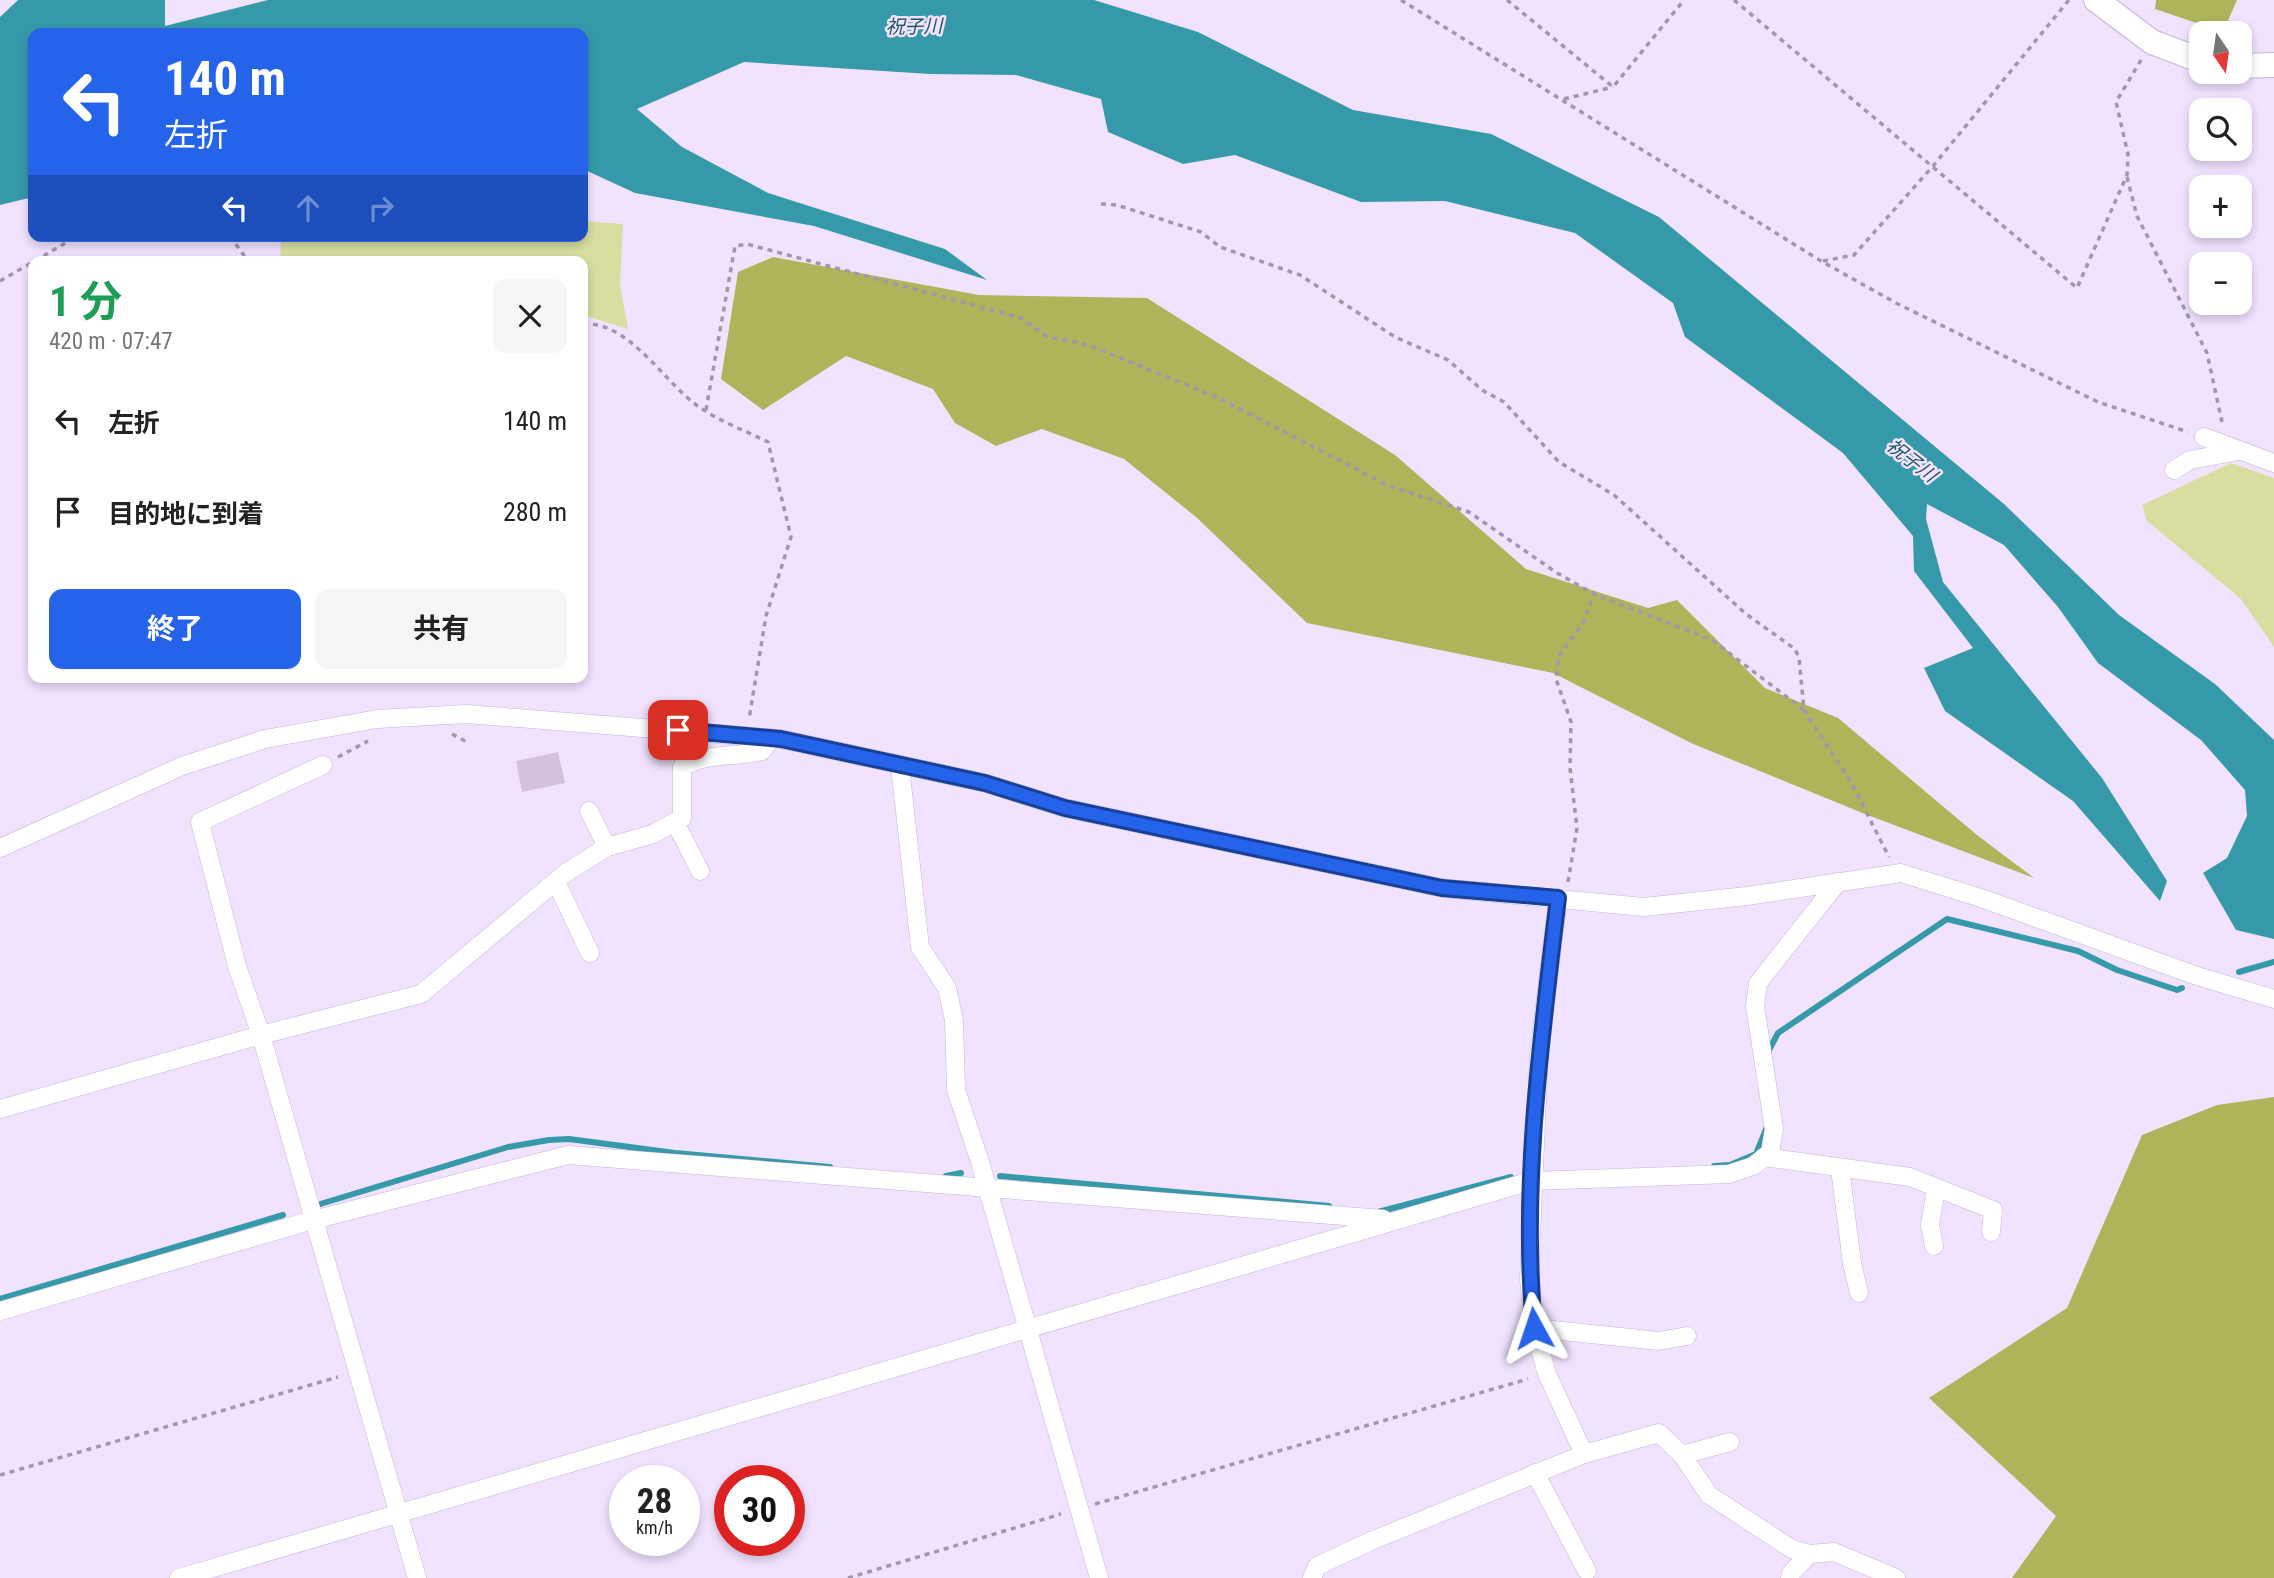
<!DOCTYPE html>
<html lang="ja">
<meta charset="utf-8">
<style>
body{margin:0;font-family:"Roboto Condensed","Noto Sans JP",sans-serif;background:#f6f6f6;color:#222;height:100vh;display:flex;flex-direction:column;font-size:26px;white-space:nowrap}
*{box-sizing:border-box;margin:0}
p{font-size:23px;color:#767676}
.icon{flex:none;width:38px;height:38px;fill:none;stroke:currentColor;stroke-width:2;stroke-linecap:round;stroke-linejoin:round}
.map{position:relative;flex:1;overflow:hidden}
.details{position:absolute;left:28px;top:256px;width:560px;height:427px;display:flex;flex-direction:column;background:#fff;border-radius:14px;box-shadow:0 4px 10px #0003}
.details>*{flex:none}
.banner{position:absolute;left:28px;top:28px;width:560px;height:214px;border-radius:14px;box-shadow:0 4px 10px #0003;background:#2563eb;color:#fff;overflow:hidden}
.needle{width:46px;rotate:167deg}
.fabs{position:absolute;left:2189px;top:21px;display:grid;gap:14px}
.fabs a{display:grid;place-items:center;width:63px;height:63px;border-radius:14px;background:#fff;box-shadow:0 4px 10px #0003;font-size:35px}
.speed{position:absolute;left:609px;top:1465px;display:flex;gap:14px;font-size:35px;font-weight:700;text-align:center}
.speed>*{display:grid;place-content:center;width:91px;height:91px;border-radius:50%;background:#fff;box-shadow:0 4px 10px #0003;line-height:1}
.speed small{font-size:18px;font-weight:400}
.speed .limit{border:10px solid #d22;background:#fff;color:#111}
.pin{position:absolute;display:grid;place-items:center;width:60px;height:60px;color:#fff;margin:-30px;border-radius:14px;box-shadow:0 4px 10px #0006}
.me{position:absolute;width:77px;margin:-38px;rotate:355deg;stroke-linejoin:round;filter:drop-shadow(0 0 5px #0008)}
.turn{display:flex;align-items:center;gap:24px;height:147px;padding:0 21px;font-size:32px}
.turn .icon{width:91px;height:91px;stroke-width:2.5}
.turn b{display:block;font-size:49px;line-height:60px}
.lanes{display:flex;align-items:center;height:66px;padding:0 21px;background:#0003;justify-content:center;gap:35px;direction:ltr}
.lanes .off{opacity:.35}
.round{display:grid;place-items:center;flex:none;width:74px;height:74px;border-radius:14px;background:#f6f6f6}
.summary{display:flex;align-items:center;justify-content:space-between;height:119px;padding:0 21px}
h1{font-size:42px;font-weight:700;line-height:52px;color:#1e9e55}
.cta{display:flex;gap:14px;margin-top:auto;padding:14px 21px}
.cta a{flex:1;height:80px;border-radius:14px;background:#2563eb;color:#fff;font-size:28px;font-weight:700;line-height:80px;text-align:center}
.cta a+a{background:#f6f6f6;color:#222}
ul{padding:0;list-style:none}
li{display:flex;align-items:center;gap:21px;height:91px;padding:0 21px}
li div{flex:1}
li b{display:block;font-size:26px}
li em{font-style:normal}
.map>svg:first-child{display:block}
.green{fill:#d8de9f}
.forest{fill:#aeb459}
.water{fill:#3699a9}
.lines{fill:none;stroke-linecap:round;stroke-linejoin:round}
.stream{stroke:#3699a9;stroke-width:6}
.building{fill:#d4c1dd}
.minor-casing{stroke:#c5b6d2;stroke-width:19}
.secondary-casing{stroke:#c5b6d2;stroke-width:26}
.path{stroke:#a196ac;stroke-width:3.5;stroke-dasharray:5 5;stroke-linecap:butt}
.minor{stroke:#fff;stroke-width:18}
.secondary{stroke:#fff;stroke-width:24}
.route-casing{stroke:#184099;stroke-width:18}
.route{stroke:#2563eb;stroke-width:12}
.labels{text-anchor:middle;stroke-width:5;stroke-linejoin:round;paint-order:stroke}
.water-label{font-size:19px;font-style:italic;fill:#215760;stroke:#f1e2ff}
</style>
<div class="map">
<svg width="2274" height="1578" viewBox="0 0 2274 1578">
<rect width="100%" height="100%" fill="#f1e2ff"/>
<g class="green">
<path d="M583,221L623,224L620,285L628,329L583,315V261H280L281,240L285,236H583Z"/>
<path d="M2231,463L2274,478V647L2241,599L2147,521L2142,505Z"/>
</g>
<g class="forest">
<path d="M2156,0H2237L2223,32L2155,9Z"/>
<path d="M773,257L979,295L1147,298L1395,455L1526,569L1648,608L1677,600L1765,688L1838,718L1977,835L2034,878L1865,814L1691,743L1553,673L1307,623L1196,517L1124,459L1042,429L996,446L955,423L933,389L846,356L763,410L721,379L738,272Z"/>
<path d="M2274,1097V1578H2012L2056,1516L1929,1398L2067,1308L2142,1135L2217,1105Z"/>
</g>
<path class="water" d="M18,0H165V26L268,0H1094L1198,32L1353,110L1491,134L1659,217L2004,504L2119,615L2215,684L2274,740V939L2236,930L2203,873L2227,858L2247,816L2245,790L2201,740L2098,663L2058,607L2004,545L1927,504L1926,519L1943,582L2102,778L2167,881L2160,901L2073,801L1945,711L1924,668L1973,648L1914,571L1913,536L1843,453L1685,337L1673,303L1575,233L1445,201L1361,202L1235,155L1183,164L1108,132L1101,99L1016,75L930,74L744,62L637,109L682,147L768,193L945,249L987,280L814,226L635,193L583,169V33H33V197L0,205V17Z"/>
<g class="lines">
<g class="stream">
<path d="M2239,972L2274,962"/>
<path d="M1769,1055V1050L1778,1033L1947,919L2078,951L2117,970L2177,990L2182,988"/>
<path d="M1714,1166L1730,1165L1756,1154L1767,1127"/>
<path d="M946,1176L961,1173"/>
<path d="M1000,1176L1329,1206"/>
<path d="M317,1205L508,1147L549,1140L569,1139L675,1153L830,1167"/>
<path d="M1378,1212L1511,1177"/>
<path d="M0,1299L283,1215"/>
</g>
</g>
<path class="building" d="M558,752L565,783L522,792L516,761Z"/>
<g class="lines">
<defs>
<g id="minor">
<path d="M2204,437L2274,463"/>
<path d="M2174,470L2190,460L2239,451"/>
<path d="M323,765L200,822L237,966L261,1035L417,1578"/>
<path d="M900,766L920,947L947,988L954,1020L956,1090L980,1162L1099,1578"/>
<path d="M589,811L607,847"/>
<path d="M675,822L700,871"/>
<path d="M0,848L182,766L265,739L377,719L467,714L781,739L985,783L1065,808L1442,888L1644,907L1747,896L1901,873L1981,898L2197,976L2274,999"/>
<path d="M556,882L590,953"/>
<path d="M0,1109L261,1035L421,994L567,872L607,847L653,834L682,818V767C707,752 734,758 762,751L770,739"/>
<path d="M1764,1157L1910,1177L1993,1210L1991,1232"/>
<path d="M1840,1168L1852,1263L1859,1293"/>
<path d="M1934,1246L1930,1225L1936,1188"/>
<path d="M0,1311L313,1220L568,1155L1383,1219"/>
<path d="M1534,1328L1659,1341L1687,1336"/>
<path d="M1584,1454L1659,1433L1682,1455L1709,1495L1792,1549L1810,1554L1834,1552L1896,1578"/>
<path d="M1682,1455L1730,1442"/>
<path d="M1535,1473L1587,1571"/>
<path d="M179,1578L1531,1181L1729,1174L1753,1166L1770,1153L1774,1129L1755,1006L1758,983L1838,882"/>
<path d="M1312,1578L1317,1566L1371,1541L1584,1454L1547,1374L1534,1328L1529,1279L1539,1055L1558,898"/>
<path d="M1790,1578L1791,1573L1810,1554"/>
</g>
<g id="secondary">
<path d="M2096,0L2152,42L2202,61"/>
<path d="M2240,66L2274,65"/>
</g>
</defs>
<use href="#minor" class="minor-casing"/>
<use href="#secondary" class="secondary-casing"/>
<g class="path">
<path d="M1401,0L1821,261L1896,303L2098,402L2188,432"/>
<path d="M1507,0L1613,87L1684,0"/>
<path d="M1734,0L2077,288L2127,175L2128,154L2116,102L2141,60"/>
<path d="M1564,99L1613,87"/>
<path d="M2127,177L2137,216L2207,353L2222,422"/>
<path d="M1101,204L1117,205L1201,232L1220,247L1300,275L1395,337L1448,360L1482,390L1504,402L1559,462L1614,495L1746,614L1795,649L1799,658L1804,710L1851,782L1889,857"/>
<path d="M230,236L248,261"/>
<path d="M35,261L77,236"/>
<path d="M1823,261L1854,255L1933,166L2069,0"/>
<path d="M0,281L33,262"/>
<path d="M583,324C628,321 662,379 695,404C716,420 744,430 768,442L791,537L766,616L749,719"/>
<path d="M706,410L735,246L747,244L1021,318L1048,337L1088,345L1219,398L1389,486L1469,512L1557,573L1594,594L1712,640L1804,710"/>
<path d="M452,734L469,743"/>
<path d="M338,757L368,741"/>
<path d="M1568,882L1577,828L1570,768L1571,722L1556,679L1559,656L1583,623L1594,594"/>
<path d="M0,1475L338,1377"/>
<path d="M1095,1504L1528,1379"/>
<path d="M848,1578L1061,1514"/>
</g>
<use href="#minor" class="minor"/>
<use href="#secondary" class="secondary"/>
</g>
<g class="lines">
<defs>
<path id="route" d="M678,730L781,739L985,783L1065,808L1442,888L1558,898C1541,1040 1521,1185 1534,1328"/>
</defs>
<use href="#route" class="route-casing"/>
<use href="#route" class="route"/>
</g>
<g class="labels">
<g class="water-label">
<text transform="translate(914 26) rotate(-1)" y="7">祝子川</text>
<text transform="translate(1912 460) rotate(38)" y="7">祝子川</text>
</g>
</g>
</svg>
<div class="fabs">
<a><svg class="needle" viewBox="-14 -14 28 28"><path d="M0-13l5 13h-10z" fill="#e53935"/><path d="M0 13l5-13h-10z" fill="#767676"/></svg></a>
<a><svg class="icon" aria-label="search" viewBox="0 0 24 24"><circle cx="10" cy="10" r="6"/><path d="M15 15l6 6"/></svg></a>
<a>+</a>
<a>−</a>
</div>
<div class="speed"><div>28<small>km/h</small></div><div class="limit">30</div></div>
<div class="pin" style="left:678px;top:730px;background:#d93025"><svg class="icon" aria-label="arrive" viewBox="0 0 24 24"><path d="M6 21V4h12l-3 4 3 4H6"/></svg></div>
<svg class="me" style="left:1534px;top:1328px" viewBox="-20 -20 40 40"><path d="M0-17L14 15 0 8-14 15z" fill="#2563eb" stroke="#fff" stroke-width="4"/></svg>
<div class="banner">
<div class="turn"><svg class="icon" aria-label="left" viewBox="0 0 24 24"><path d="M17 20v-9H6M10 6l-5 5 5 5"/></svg><div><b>140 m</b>左折</div></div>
<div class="lanes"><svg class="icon" aria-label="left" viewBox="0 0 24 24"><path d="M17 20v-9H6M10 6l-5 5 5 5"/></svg><svg class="icon off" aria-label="ahead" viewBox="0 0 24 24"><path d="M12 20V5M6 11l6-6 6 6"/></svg><svg class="icon off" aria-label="right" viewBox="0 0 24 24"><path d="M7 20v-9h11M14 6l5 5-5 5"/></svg></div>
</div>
<section class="details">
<div class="summary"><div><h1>1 分</h1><p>420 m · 07:47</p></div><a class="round"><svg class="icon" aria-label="close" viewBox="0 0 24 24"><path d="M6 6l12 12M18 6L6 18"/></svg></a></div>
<ul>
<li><svg class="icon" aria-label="left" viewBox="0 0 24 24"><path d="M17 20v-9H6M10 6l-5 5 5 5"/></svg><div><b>左折</b></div><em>140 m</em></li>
<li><svg class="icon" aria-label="arrive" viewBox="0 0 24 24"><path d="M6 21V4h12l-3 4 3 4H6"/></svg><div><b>目的地に到着</b></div><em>280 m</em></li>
</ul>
<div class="cta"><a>終了</a><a>共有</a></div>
</section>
</div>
